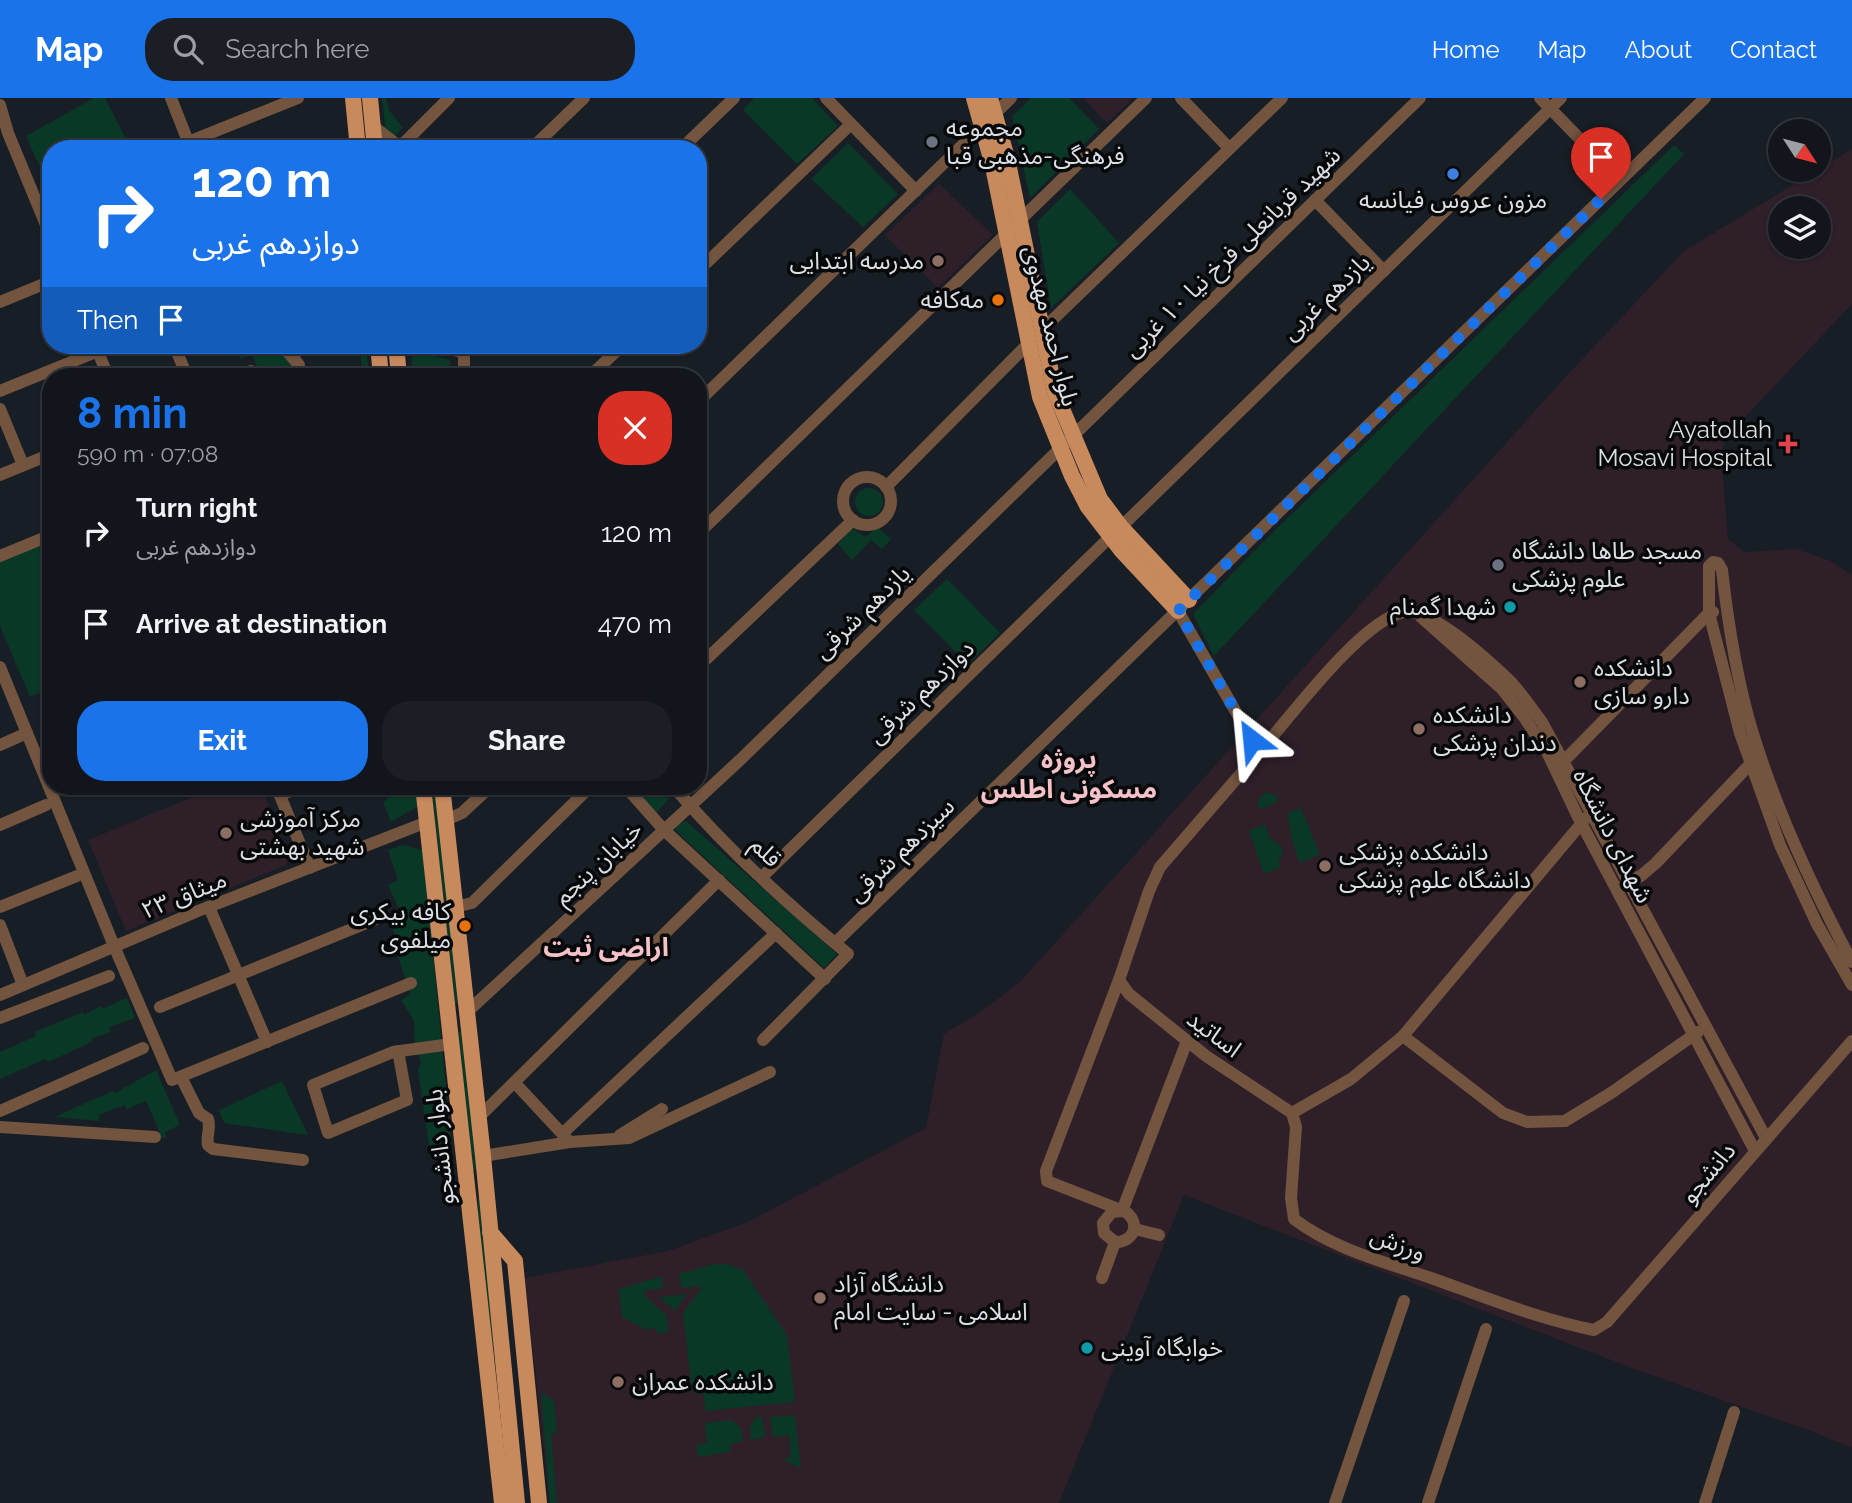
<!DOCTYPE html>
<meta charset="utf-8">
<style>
body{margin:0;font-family:Raleway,"Noto Sans Arabic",sans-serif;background:#1b1f25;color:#f1f3f6;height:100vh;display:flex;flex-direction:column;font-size:26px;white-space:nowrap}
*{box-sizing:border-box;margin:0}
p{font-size:23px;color:#9c9fa3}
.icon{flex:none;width:38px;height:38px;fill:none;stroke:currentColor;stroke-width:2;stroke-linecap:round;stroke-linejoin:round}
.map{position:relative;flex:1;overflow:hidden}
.panel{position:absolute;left:42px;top:270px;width:665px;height:427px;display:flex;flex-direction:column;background:#12161c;border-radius:28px;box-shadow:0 2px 5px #0004,0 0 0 2px #31353b}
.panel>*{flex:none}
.guide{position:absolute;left:42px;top:42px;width:665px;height:214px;border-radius:28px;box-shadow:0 2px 5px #0004,0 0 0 2px #31353b;background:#1a73e8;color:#fff;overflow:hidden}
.needle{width:46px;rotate:126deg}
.tools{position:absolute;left:1768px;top:21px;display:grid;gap:14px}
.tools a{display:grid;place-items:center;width:63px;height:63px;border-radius:50%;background:#12161c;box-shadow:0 2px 5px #0004,0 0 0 2px #31353b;font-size:35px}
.pin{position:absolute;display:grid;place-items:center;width:60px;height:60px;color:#fff;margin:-72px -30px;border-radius:50% 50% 50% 0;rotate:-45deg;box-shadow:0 0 7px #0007}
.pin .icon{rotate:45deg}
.me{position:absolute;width:77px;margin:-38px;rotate:331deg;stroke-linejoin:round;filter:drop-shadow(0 0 5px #0008)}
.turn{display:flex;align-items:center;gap:24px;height:147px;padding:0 35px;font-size:32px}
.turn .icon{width:91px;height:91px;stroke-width:2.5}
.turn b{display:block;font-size:49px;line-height:60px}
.then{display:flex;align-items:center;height:66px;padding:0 35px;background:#0003;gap:14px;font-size:26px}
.round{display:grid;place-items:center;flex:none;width:74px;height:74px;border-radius:28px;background:#1b1f25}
.overview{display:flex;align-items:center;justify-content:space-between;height:119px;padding:0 35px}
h1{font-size:42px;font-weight:700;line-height:52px;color:#1a73e8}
.button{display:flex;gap:14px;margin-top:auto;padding:14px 35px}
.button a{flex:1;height:80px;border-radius:28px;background:#1a73e8;color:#fff;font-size:28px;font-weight:700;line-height:80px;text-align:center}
.button a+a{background:#1b1f25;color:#f1f3f6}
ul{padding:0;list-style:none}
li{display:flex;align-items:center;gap:21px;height:91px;padding:0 35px}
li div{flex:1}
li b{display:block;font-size:26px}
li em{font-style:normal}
header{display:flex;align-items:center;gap:42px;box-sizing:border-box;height:98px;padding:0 35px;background:#1a73e8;color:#fff}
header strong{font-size:33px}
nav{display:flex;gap:38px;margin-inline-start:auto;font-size:24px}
.search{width:490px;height:63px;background:#1b1f25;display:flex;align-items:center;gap:18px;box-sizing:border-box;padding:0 24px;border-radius:28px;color:#9c9fa3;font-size:26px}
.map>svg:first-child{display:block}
.education{fill:#2e1f29;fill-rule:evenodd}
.green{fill:#0a3826}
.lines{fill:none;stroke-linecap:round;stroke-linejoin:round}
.minor{stroke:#72543f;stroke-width:12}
.major{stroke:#c88a5d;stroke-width:16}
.route{stroke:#1a73e8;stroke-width:12;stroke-dasharray:0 21.6}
.worship-dot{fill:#6b7280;stroke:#06080a;stroke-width:2.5}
.shop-dot{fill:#3f7fe0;stroke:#06080a;stroke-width:2.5}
.education-dot{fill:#8d6e63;stroke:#06080a;stroke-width:2.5}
.food-dot{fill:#e8710a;stroke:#06080a;stroke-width:2.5}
.health-dot{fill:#e0444e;stroke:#06080a;stroke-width:2.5}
.culture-dot{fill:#0f9aa8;stroke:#06080a;stroke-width:2.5}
.labels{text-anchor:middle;stroke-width:7;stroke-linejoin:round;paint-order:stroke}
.poi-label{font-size:24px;fill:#dbdfe4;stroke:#06080a;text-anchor:start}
.street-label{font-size:24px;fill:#dbdfe4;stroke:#06080a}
.neighbourhood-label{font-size:26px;font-weight:bold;fill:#f6c2c9;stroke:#06080a}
</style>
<header>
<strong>Map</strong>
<div class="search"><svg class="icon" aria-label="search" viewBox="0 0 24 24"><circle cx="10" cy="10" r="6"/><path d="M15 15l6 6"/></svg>Search here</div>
<nav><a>Home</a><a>Map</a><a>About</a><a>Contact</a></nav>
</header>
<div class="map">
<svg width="1852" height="1405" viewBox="0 0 1852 1405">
<rect width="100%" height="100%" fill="#181e25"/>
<g class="education">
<path d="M1083,0H1133L1107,25Z"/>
<path d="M1852,51V206L1728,337L1721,354L1728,441L1744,454L1796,451L1831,463L1852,478V1350L1811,1333L1637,1272L1184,1097L1059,1405H550L525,1180L668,1153L748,1124L926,1030L944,936L982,913L1019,885L1571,273L1684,153ZM1780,110H1818V149H1780Z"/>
<path d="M939,86L993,137L938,190L885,137Z"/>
<path d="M220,688H261L289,760L286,767L126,833L88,742Z"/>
</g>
<g class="green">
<path d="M94,0H105L131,51H51V94L26,38Z"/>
<path d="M382,0H386L389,12L403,30L395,38L386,36Z"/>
<path d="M754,0H812L838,28L797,66L743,12Z"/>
<path d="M1031,0H1069L1099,31L1030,100L1012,18Z"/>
<path d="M848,45L898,96L863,129L811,81Z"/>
<path d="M1674,47L1684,56L1214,558L1193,516L1267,440Z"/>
<path d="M1070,91L1119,145L1051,210L1037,124Z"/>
<path d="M235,247H279L305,278H261L252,257L241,261Z"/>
<path d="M359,247H366L369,278H363Z"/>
<path d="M411,248L430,257L450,262L452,278H413Z"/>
<circle cx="869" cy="404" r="14"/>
<path d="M878,429L891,441L882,451L871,442L852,462L838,446L852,430L865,439Z"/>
<path d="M51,431V590L30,599L0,528V452Z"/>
<path d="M947,481L1000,535L968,566L914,512Z"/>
<path d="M387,688H415L417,709L391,724L383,704L390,698Z"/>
<path d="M431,688H436L459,905L455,906Z"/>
<path d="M630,688H658L669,701L656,715Z"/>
<path d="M1266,694L1277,698V704L1262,711L1258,708V702Z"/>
<path d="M1301,710L1320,756L1300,765C1293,749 1289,732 1288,715Z"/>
<path d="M686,723L837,856L824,870L675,732L677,727Z"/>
<path d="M1265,726L1269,739L1281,748L1283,757L1278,761L1281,769L1264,776L1249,733Z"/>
<path d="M403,747L423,752L452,1052L430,1054L418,972L421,963L415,948L414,923L401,902L410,896L398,858L404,855L390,826L402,818L388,787L398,782L388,752Z"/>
<path d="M127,900L135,920L109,929L111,933L92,941V944L48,964L45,961L0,981V954L36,938L35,934L83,914L84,917L100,908L102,911Z"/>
<path d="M463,933L477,1071L472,1072L458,934Z"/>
<path d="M156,972L180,1027L165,1034L166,1040H162L146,1003L127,1011L125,1007L99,1017V1023L54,1019L113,993L115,995Z"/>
<path d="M282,983L308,1037L224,1025L219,1012Z"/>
<path d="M478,1100H481L497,1294L478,1147Z"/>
<path d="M714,1166H727L743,1172L787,1237L795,1304L705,1313L704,1297L692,1294L683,1215L701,1191V1188L682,1190L679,1176Z"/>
<path d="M662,1178L663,1190L644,1193L645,1198L667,1218L668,1233L658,1236L655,1230L647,1232L622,1219L619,1191Z"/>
<path d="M687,1196L675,1213L659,1199Z"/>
<path d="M541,1294L554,1303L557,1334L551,1336L557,1405H550Z"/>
<path d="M795,1317L801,1371L782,1360H791L789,1337L773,1339L770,1319Z"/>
<path d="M756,1319H762L765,1339L751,1342L750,1329Z"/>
<path d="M731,1322L741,1330L743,1343L731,1346L730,1354L698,1359L696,1347L707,1345L705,1325Z"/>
</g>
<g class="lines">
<g class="minor">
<path d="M171,0L191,51"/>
<path d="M826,0L916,93"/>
<path d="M1181,0L1229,50"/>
<path d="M1540,0L1612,74"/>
<path d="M0,7L8,35L51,139"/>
<path d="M373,28L400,49"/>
<path d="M188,44L298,0"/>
<path d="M398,51L449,0"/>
<path d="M531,51L584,0"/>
<path d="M681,51L734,0"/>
<path d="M1315,102L1384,173"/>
<path d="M1019,123L1146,0"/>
<path d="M698,173L851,26"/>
<path d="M0,204L51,183"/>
<path d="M1041,233L1282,0"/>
<path d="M95,247L108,278"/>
<path d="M174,247L187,278"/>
<path d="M282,247L299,267"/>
<path d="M439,247L464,255"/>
<path d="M464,255V278"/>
<path d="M291,256L313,247"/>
<path d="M238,278L251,273"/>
<path d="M590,278L623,247"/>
<path d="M0,293L113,247"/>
<path d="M698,304L1011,0"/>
<path d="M0,311L23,367"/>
<path d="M0,377L51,356"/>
<circle cx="867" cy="403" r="24"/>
<path d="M886,389L1028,246"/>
<path d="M1121,429L1561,0"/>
<path d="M698,436L1006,136"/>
<path d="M0,458L51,437"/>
<path d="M1178,513L1252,642"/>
<path d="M1421,519L1502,591L1524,619L1547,654L1578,719L1755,1053"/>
<path d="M0,569L114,848L172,982L411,885"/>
<path d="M698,569L853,422"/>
<path d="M0,647L27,635"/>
<path d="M1558,669L1709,515L1713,514"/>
<path d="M276,688L310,770"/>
<path d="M625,688L664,732L825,881"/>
<path d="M673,688C724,748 787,806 848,856L763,942"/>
<path d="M280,697L304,688"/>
<path d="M446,722L462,715L491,688"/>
<path d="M0,727L46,707"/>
<path d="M762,779L1110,439"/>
<path d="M1623,788L1642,777L1656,765L1755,661"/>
<path d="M0,809L77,778"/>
<path d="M209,809L267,944"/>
<path d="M455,809L472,805L591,688"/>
<path d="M0,827L23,887"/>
<path d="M835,845L1705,0"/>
<path d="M1852,864C1812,789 1775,710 1751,629C1736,578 1728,525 1722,472L1718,465L1713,464L1709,468V515L1740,635L1780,747L1817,826L1852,887"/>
<path d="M1119,882L1129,896L1206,958L1292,1015"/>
<path d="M0,897L198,813L427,724"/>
<path d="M160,909L374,822"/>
<path d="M467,914L740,662L1420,0"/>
<path d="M0,920L109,878"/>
<path d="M1403,938L1503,1015L1527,1024L1565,1023L1611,995L1698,934"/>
<path d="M398,953L407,1002L328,1035L313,987L393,954L451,946"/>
<path d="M181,979L199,1015L208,1021C211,1030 206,1038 208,1047L213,1051L303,1062"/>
<path d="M515,985L567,1041"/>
<path d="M0,1013L143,950"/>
<path d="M1292,1015L1296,1029L1291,1100L1294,1121C1333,1151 1385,1164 1431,1180C1485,1199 1538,1221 1594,1232L1607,1224L1852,943"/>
<path d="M1292,1015L1351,981L1403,938L1586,720"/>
<path d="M479,1019L719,782"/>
<path d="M0,1029L155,1039"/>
<path d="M563,1035L776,835"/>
<path d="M620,1037L662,1011"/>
<path d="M483,1058L570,1044L629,1040L770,974"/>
<path d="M1122,1113L1112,1114L1103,1125L1104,1135L1115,1144C1134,1144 1141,1126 1126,1114L1047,1083L1046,1073L1119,882L1149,793L1160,769C1192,732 1225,694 1257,657C1287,623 1362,521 1404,514C1432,510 1489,563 1509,582C1521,594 1531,610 1542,624L1766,1040"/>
<path d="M1122,1113L1187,943"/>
<path d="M1135,1131L1159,1137"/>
<path d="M1102,1180L1115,1144"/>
<path d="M1335,1405L1404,1203"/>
<path d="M1428,1405L1486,1231"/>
<path d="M1705,1405L1734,1314"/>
</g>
<g class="major">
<path d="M353,0L358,51"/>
<path d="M370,0L375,51"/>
<path d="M974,0L992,64L1040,299L1072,378L1088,409L1121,452L1178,513"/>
<path d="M990,0L1007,60L1055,294L1100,401L1121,429L1189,502"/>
<path d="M378,247L381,278"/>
<path d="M396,247L399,278"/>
<path d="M423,688L502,1405"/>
<path d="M442,688L483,1058L517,1405"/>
<path d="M490,1134L515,1163L539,1405"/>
</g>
</g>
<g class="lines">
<path class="route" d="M1252,642L1178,513L1601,101"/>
</g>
<g class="worship-dot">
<circle cx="932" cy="44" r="7"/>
<circle cx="1498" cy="467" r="7"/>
</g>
<circle class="shop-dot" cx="1453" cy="76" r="7"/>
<g class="education-dot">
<circle cx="938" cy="163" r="7"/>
<circle cx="1580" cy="584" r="7"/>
<circle cx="1419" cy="631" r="7"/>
<circle cx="226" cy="735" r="7"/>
<circle cx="1325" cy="768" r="7"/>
<circle cx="820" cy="1200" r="7"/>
<circle cx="618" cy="1284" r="7"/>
</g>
<g class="food-dot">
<circle cx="998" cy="202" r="7"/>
<circle cx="465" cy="828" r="7"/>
</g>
<path class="health-dot" d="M1784.5 335.5h7v7h7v7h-7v7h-7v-7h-7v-7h7z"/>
<g class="culture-dot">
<circle cx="1510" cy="509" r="7"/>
<circle cx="1087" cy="1250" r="7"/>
</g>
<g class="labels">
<g class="poi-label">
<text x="946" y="38">مجموعه<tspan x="946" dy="28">فرهنگی-مذهبی قبا</tspan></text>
<text x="1453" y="110" text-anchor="middle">مزون عروس فیانسه</text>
<text x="924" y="171" text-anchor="end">مدرسه ابتدایی</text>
<text x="984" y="210" text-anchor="end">مه‌کافه</text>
<text x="1772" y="340" text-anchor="end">Ayatollah<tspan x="1772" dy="28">Mosavi Hospital</tspan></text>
<text x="1512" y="461">مسجد طاها دانشگاه<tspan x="1512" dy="28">علوم پزشکی</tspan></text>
<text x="1496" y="517" text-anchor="end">شهدا گمنام</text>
<text x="1594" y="578">دانشکده<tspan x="1594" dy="28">دارو سازی</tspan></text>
<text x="1433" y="625">دانشکده<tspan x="1433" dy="28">دندان پزشکی</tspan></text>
<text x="240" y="729">مرکز آموزشی<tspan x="240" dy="28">شهید بهشتی</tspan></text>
<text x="1339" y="762">دانشکده پزشکی<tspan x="1339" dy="28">دانشگاه علوم پزشکی</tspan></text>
<text x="451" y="822" text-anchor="end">کافه بیکری<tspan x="451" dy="28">میلفوی</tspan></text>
<text x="834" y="1194">دانشگاه آزاد<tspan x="834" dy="28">اسلامی - سایت امام</tspan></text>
<text x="1101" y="1258">خوابگاه آوینی</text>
<text x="632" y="1292">دانشکده عمران</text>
</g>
<g class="street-label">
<text transform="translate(1232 154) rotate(-44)" y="8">شهید قربانعلی فرخ نیا ۱۰ غربی</text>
<text transform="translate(1326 199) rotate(-44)" y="8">یازدهم غربی</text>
<text transform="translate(1051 228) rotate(76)" y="8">بلوار احمد مهدوی</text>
<text transform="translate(862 514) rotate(-44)" y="8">یازدهم شرقی</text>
<text transform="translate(921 594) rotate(-44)" y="8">دوازدهم شرقی</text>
<text transform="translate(1613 738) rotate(63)" y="8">شهدای دانشگاه</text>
<text transform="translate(901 752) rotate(-44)" y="8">سیزدهم شرقی</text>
<text transform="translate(766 754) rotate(44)" y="8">قلم</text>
<text transform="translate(598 765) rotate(-43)" y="8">خیابان پنجم</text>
<text transform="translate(184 797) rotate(-22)" y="8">میثاق ۲۳</text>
<text transform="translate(1214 936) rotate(37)" y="8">اساتید</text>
<text transform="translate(440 1049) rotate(-96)" y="8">بلوار دانشجو</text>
<text transform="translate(1708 1075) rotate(-50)" y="8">دانشجو</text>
<text transform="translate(1398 1146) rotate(20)" y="8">ورزش</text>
</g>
<g class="neighbourhood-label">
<text x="1069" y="670">پروژه<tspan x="1069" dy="30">مسکونی اطلس</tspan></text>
<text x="606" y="858">اراضی ثبت</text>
</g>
</g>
</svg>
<div class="tools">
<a><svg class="needle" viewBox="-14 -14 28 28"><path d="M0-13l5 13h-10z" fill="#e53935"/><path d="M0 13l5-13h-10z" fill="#9c9fa3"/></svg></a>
<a><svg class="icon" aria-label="layers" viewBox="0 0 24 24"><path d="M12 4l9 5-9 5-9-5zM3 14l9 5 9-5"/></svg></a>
</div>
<div class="pin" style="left:1601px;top:101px;background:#d93025"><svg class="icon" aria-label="arrive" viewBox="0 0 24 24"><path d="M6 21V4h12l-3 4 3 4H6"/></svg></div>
<svg class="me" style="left:1252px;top:642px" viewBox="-20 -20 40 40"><path d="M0-17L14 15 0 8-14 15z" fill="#1a73e8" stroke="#fff" stroke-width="4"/></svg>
<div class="guide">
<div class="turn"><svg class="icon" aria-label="right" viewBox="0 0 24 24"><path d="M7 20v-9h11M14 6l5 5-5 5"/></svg><div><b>120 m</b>دوازدهم غربی</div></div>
<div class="then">Then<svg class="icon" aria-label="arrive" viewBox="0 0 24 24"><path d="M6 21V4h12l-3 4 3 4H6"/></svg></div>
</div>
<section class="panel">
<div class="overview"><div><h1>8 min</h1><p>590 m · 07:08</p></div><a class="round" style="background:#d93025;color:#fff"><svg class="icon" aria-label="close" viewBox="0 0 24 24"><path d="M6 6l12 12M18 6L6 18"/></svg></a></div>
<ul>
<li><svg class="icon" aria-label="right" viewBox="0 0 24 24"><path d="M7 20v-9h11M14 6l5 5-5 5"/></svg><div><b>Turn right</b><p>دوازدهم غربی</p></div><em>120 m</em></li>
<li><svg class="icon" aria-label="arrive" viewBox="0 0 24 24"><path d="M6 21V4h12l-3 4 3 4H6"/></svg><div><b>Arrive at destination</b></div><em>470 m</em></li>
</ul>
<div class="button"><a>Exit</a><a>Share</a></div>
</section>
</div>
